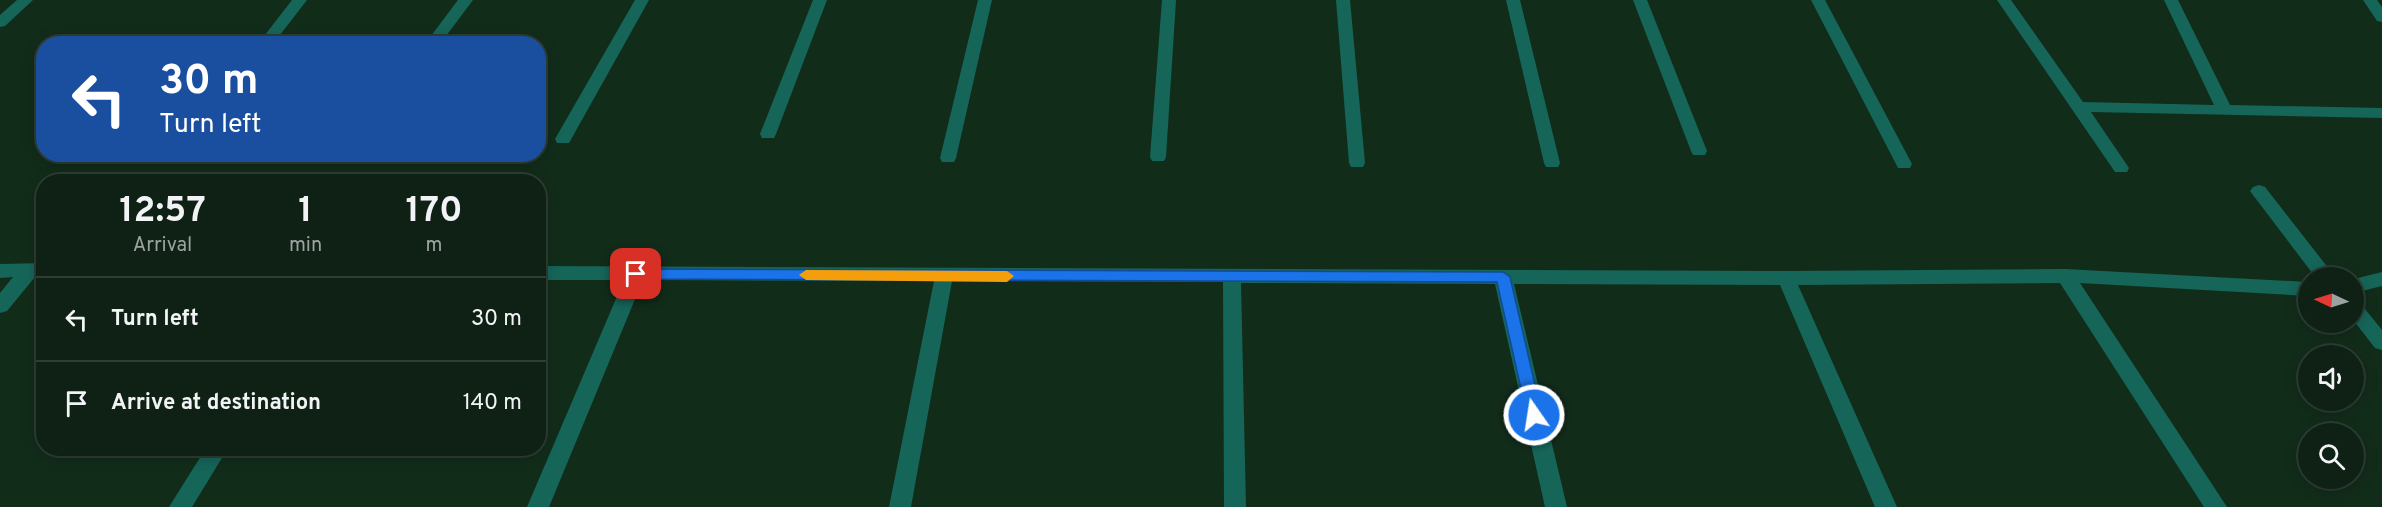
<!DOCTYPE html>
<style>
body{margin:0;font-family:Overpass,sans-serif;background:#17291d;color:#f1f3f6;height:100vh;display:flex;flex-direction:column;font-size:22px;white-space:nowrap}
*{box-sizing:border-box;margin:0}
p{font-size:20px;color:#9ba3a0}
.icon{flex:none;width:33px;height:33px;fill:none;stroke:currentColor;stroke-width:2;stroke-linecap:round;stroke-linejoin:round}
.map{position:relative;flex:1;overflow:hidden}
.side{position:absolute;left:36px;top:174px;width:510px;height:282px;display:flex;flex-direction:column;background:#0e2114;border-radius:24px;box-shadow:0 3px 15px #0003,0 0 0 2px #2e3e34}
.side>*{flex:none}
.top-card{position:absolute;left:36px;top:36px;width:510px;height:126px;border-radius:24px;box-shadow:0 3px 15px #0003,0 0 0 2px #2e3e34;background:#1a4fa0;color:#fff;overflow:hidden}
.needle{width:39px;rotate:274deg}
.controls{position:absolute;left:2298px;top:267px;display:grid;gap:12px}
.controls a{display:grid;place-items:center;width:66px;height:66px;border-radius:50%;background:#0e2114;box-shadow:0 3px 15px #0003,0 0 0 2px #2e3e34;font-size:30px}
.pin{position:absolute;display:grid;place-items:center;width:51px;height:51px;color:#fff;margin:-26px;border-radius:12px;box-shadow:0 3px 9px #0006}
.me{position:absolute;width:66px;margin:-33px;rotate:347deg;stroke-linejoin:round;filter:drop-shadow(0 0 4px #0008)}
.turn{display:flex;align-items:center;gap:21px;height:126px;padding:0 24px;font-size:27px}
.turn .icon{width:78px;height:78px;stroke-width:2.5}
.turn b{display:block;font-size:42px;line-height:51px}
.eta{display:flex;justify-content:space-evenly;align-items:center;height:102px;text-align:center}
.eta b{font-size:36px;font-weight:700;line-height:42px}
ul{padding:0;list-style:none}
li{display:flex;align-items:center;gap:18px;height:84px;padding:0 24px;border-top:2px solid #2e3e34}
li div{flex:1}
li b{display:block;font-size:22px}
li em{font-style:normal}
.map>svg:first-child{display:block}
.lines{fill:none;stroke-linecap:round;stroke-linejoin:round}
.street{fill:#166559;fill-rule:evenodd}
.route{fill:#1a73e8;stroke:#114b97;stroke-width:1.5}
.slow{fill:#f59e0b}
</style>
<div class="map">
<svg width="2382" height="507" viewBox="0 0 2382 507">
<rect width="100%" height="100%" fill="#122c1a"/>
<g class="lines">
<g class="street">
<path d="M17,0H33L5,26L0,27V15Z"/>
<path d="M292,0H307L273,44H258Z"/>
<path d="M458,0H473L440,44H425Z"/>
<path d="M635,0H649L569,143H557L555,139Z"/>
<path d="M813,0H827L776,134L774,138H762L760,134Z"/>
<path d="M978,0H992L956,158L954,162H942L940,158Z"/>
<path d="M1162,0H1176L1166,157L1164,161H1152L1150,157Z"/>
<path d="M1336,0H1350L1365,163L1363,167H1351L1349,163Z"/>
<path d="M1506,0H1520L1560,163L1558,167H1546L1544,163Z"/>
<path d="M1633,0H1647L1707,151L1705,155H1693L1691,151Z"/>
<path d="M1811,0H1825L1912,164L1910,168H1898L1896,164Z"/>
<path d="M1997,0H2011L2083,102L2214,105L2164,0H2178L2230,105L2382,108V118L2091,112L2129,168L2127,172H2115Z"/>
<path d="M2363,0H2377L2382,7V22L2377,21Z"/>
<path d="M2259,185L2265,187L2336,278H2316L2253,195L2250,191L2253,187Z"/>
<path d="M44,263V277H35L7,311L0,313V293L13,277L0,278V264Z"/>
<path d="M538,266L1786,271L2065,269L2308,282V296L2080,283L2227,507H2204L2060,283L1798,285L1897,507H1875L1780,285L1514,284L1567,507H1545L1495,284L1241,283L1246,507H1224L1223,282L952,281L911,507H889L934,281L643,280L549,507H527L624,280H538Z"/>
<path d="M2382,272V286L2354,293V279Z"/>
<path d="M2354,302L2361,304L2382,330V350L2375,348L2354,321Z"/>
<path d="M206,448H228L192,507H169Z"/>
</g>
</g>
<path class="route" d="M636,269L1503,272L1510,277L1542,415L1540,420L1534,421L1529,420L1527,415L1497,282L636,279L629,274Z"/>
<path class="slow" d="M806,270L1007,271L1014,276L1007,282L806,280L799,275Z"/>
</svg>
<div class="controls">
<a><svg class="needle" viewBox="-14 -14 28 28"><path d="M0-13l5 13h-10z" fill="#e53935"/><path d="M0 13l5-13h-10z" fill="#9ba3a0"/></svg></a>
<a><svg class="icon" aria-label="sound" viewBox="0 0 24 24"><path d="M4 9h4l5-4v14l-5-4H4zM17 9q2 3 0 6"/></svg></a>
<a><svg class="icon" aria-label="search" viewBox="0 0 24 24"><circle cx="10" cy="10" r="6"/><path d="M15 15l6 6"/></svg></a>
</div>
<div class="pin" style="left:636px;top:274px;background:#d93025"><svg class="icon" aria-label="arrive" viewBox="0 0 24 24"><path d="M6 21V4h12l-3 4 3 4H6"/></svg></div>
<svg class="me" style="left:1534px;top:415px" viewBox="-20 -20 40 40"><circle r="17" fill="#1a73e8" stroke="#fff" stroke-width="3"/><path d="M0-11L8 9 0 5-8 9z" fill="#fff"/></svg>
<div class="top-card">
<div class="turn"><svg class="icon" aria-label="left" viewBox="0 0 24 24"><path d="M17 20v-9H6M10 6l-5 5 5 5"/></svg><div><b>30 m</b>Turn left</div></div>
</div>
<section class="side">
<div class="eta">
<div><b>12:57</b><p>Arrival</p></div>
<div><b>1</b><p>min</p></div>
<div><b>170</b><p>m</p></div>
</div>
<ul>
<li><svg class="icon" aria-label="left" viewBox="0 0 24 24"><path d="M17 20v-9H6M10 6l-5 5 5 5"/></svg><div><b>Turn left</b></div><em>30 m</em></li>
<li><svg class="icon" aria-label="arrive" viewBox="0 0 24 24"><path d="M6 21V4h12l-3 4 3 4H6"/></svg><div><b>Arrive at destination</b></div><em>140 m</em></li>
</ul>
</section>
</div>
